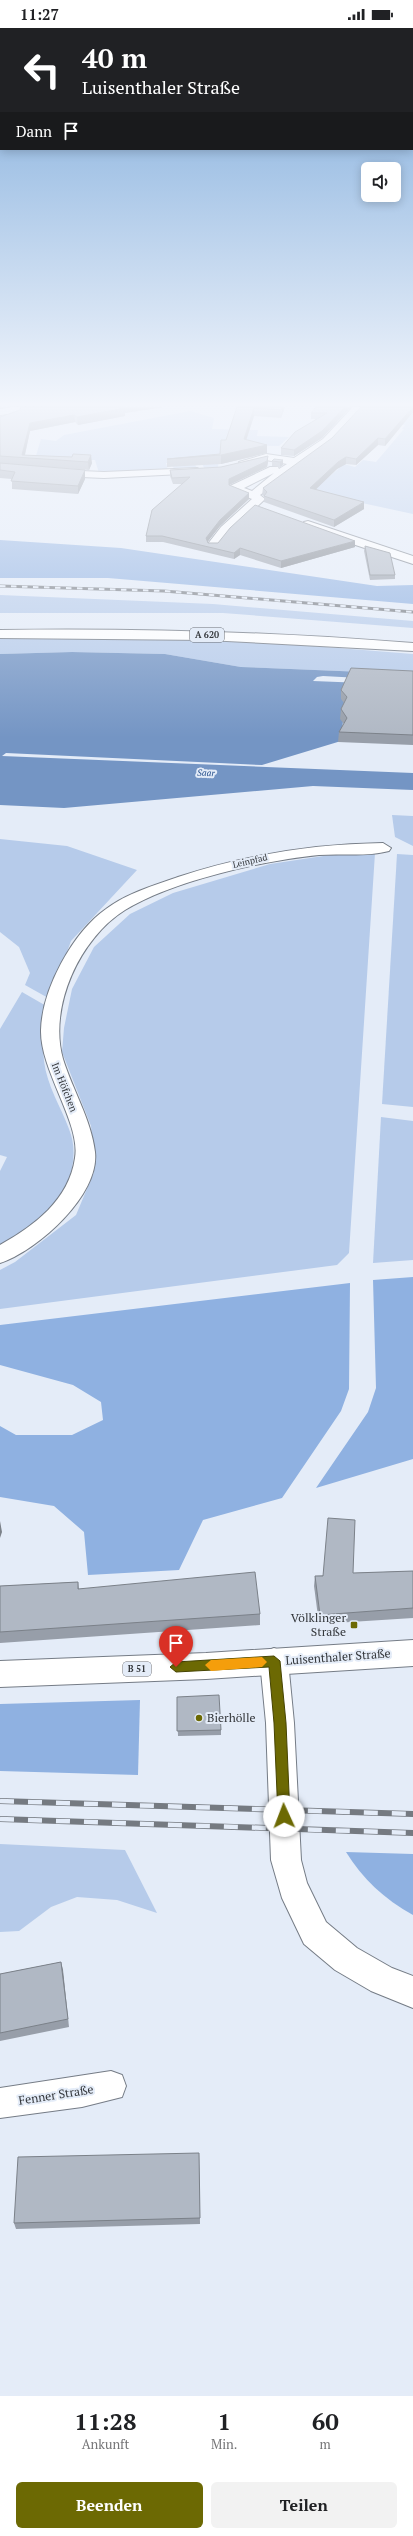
<!DOCTYPE html>
<html lang="de">
<meta charset="utf-8">
<style>
body{margin:0;font-family:"PT Serif",serif;background:#f2f2f2;color:#202124;height:100vh;display:flex;flex-direction:column;font-size:15px;white-space:nowrap}
*{box-sizing:border-box;margin:0}
p{font-size:13px;color:#757577}
.icon{flex:none;width:22px;height:22px;fill:none;stroke:currentColor;stroke-width:2;stroke-linecap:round;stroke-linejoin:round}
.map{position:relative;height:2368px;overflow:hidden}
.sheet{display:flex;flex-direction:column;background:#fff;flex:1}
.sheet>*{flex:none}
.hud{position:absolute;left:0px;top:0px;width:413px;height:122px;box-shadow:0 2px 10px #0003;background:#202124;color:#fff;overflow:hidden}
.fabs{position:absolute;left:361px;top:134px;display:grid;gap:8px}
.fabs a{display:grid;place-items:center;width:40px;height:40px;border-radius:6px;background:#fff;box-shadow:0 2px 10px #0003;font-size:20px}
.pin{position:absolute;display:grid;place-items:center;width:34px;height:34px;color:#fff;margin:-41px -17px;border-radius:50% 50% 50% 0;rotate:-45deg;box-shadow:0 0 4px #0007}
.pin .icon{rotate:45deg}
.me{position:absolute;width:44px;margin:-22px;rotate:358deg;stroke-linejoin:round;filter:drop-shadow(0 0 3px #0008)}
.turn{display:flex;align-items:center;gap:14px;height:84px;padding:0 16px;font-size:18px}
.turn .icon{width:52px;height:52px;stroke-width:2.5}
.turn b{display:block;font-size:28px;line-height:34px}
.then{display:flex;align-items:center;height:38px;padding:0 16px;background:#0003;gap:8px;font-size:15px}
.eta{display:flex;justify-content:space-evenly;align-items:center;height:68px;text-align:center}
.eta b{font-size:24px;font-weight:700;line-height:28px}
.cta{display:flex;gap:8px;margin-top:auto;padding:8px 16px}
.cta a{flex:1;height:46px;border-radius:6px;background:#6c6903;color:#fff;font-size:16px;font-weight:700;line-height:46px;text-align:center}
.cta a+a{background:#f2f2f2;color:#202124}
.status{display:flex;justify-content:space-between;align-items:center;height:28px;padding:0 20px;background:#fff;direction:ltr}
.status svg{height:11px;fill:currentColor}
.map>svg:first-child{display:block}
.green{fill:#b6cbea}
.forest{fill:#8fb1e1}
.water{fill:#7495c4}
.lines{fill:none;stroke-linecap:round;stroke-linejoin:round}
.street-casing{stroke:#757c86;stroke-width:2}
.secondary-casing{stroke:#757c86;stroke-width:2}
.primary-casing{stroke:#757c86;stroke-width:2}
.highway-casing{stroke:#757c86;stroke-width:2}
.street{fill:#fff;fill-rule:evenodd}
.secondary{fill:#fff;fill-rule:evenodd}
.primary{fill:#fff;fill-rule:evenodd}
.highway{fill:#fff;fill-rule:evenodd}
.rail-far1-casing{stroke:#757a81;stroke-width:3}
.rail-casing{stroke:#757a81;stroke-width:6}
.rail-far1{stroke:#e4ecf8;stroke-width:2;stroke-dasharray:5.5;stroke-linecap:butt}
.rail{stroke:#e4ecf8;stroke-width:4.5;stroke-dasharray:14;stroke-linecap:butt}
.wall{fill:#979ea9}
.shaded-wall{fill:#7b8189}
.building{fill:#b0b8c4;stroke:#7b8189}
.route{fill:#6c6903;stroke:#464402}
.slow{fill:#f59e0b}
.poi-dot{fill:#6c6903;stroke:#e4ecf8;stroke-width:1.5}
.labels{text-anchor:middle;stroke-width:4;stroke-linejoin:round;paint-order:stroke}
.shield{fill:#e4ecf8;stroke:#696d74;stroke-width:1}
.shield-label{font-size:9px;font-weight:bold;fill:#34373b}
.far-water-label{font-size:9px;font-style:italic;fill:#26508c;stroke:#e4ecf8}
.far-street-label{font-size:9px;fill:#34373b;stroke:#e4ecf8}
.street-label{font-size:10px;fill:#34373b;stroke:#e4ecf8}
.near-poi-label{font-size:12px;fill:#34373b;stroke:#e4ecf8;text-anchor:end}
.near-street-label{font-size:12px;fill:#34373b;stroke:#e4ecf8}
</style>
<div class="status"><b>11:27</b><svg viewBox="0 0 49 12"><path d="M0 12V9h3v3zM5 12V6h3v6zM10 12V3h3v9zM15 12V0h3v12zM26 1h20v11H26zM47 4h2v5h-2z"/></svg></div>
<div class="map">
<svg width="413" height="2368" viewBox="0 0 413 2368">
<rect width="100%" height="100%" fill="#e4ecf8"/>
<g class="green">
<path d="M413,381V486L311,464L344,436L355,439L363,432L376,434L404,401H402L405,397L394,395Z"/>
<path d="M190,383L214,390L212,401L258,402L257,408L289,409L279,418L221,417L218,439L204,440L202,435L195,436L197,441L174,442L172,435H166L168,442L99,445L95,432L35,431L41,411L56,413L64,407Z"/>
<path d="M0,567L213,576L413,593V600L223,585H0Z"/>
<path d="M0,609L226,611L413,626V646L241,639L165,626L72,624L0,626Z"/>
<path d="M392,787L413,788V818L395,809Z"/>
<path d="M0,811L67,818L137,842L71,913L50,971L25,957L30,945L19,919L0,904Z"/>
<path d="M350,824L375,825L349,1225L337,1237L0,1281V1242L15,1234L76,1187L94,1144V1128L91,1098L62,1024L64,1000L72,961L94,919L130,886L173,865L270,836Z"/>
<path d="M397,826L413,827V1079L382,1076Z"/>
<path d="M22,964L48,979C45,997 42,1015 44,1033C47,1058 61,1079 69,1101C80,1128 70,1159 52,1181C40,1196 17,1207 0,1217V1143L7,1129L0,1127V1001Z"/>
<path d="M381,1089L413,1093V1232L373,1235Z"/>
<path d="M0,1816L125,1822L157,1885L117,1872L77,1869L51,1879L19,1903L0,1904Z"/>
</g>
<g class="forest">
<path d="M0,512L121,520L377,558L413,557V576L108,550H0Z"/>
<path d="M413,1249V1431L316,1460L368,1384L376,1360L373,1252Z"/>
<path d="M350,1255L349,1361L341,1383L282,1470L203,1492L179,1542L88,1547L84,1504L54,1478L0,1469V1398L16,1407H72L103,1392L101,1374L73,1357L0,1337V1297Z"/>
<path d="M140,1672L138,1747L0,1743V1676Z"/>
<path d="M346,1824L413,1826V1887C385,1872 362,1850 346,1824Z"/>
</g>
<path class="water" d="M72,624L165,626L241,639L413,646L397,652L323,648L317,649L313,653L413,657L345,673L341,713L262,737L6,725L2,728L413,745V762L313,758L64,780L0,777V626Z"/>
<g class="lines">
<defs>
<g id="street">
<path d="M353,379H364L331,415L260,467L265,471L263,473L229,505L217,520H209L207,517L221,499L252,471L230,462V458L270,439H278L279,441L287,436L266,432L243,439L239,438V434L266,426L294,430L323,411ZM274,445L252,463L244,460Z"/>
<path d="M197,440L203,443L201,445L104,450L58,448L52,445L58,442L104,444Z"/>
<path d="M308,493L413,528V536L304,500V494Z"/>
<path d="M383,815L391,820L389,823C367,829 341,825 319,827C262,833 174,852 125,882C80,910 48,979 63,1031C73,1063 91,1091 95,1124C100,1167 37,1223 0,1235V1217C34,1198 69,1172 75,1130C81,1095 40,1043 41,1002C42,961 73,904 106,881C127,865 153,858 178,849C245,827 312,816 383,815Z"/>
<path d="M111,2043L122,2047L126,2058L122,2069L82,2079L0,2090V2060Z"/>
</g>
<g id="secondary">
<path d="M14,379H47L41,382L0,387V381Z"/>
<path d="M274,1620L284,1624L288,1633L294,1695L301,1832L307,1855L326,1894L357,1920L392,1940L413,1948V1980L371,1963L335,1942L304,1916L282,1870L271,1832L266,1695L260,1633L264,1624Z"/>
</g>
<path id="primary" d="M413,1612V1638L206,1651L0,1659V1633L206,1625Z"/>
<path id="highway" d="M0,602C138,600 275,604 413,615V623L207,612L0,610Z"/>
</defs>
<use href="#street" class="street-casing"/>
<use href="#secondary" class="secondary-casing"/>
<use href="#primary" class="primary-casing"/>
<use href="#highway" class="highway-casing"/>
<use href="#street" class="street"/>
<use href="#secondary" class="secondary"/>
<use href="#primary" class="primary"/>
<use href="#highway" class="highway"/>
<defs>
<path id="rail-far1" d="M0,558L164,563L413,584"/>
<g id="rail">
<path d="M0,1773L413,1786"/>
<path d="M0,1791L413,1805"/>
</g>
</defs>
<use href="#rail-far1" class="rail-far1-casing"/>
<use href="#rail" class="rail-casing"/>
<use href="#rail-far1" class="rail-far1"/>
<use href="#rail" class="rail"/>
</g>
<g class="wall">
<path d="M21,379H164L125,385V388L78,397L75,394L30,403L25,427L72,429L92,435L89,442L33,438L85,451L78,466L12,461V451L0,450V389L20,382Z"/>
<path d="M237,379H285L281,390L254,388L246,412L267,417V425L221,436L167,439V431L220,426L226,412Z"/>
<path d="M316,379H351L322,410L294,428L281,427V420L316,391H311V385Z"/>
<path d="M413,379V384L385,418L378,417L356,437L346,436L337,441L316,461L364,481L334,499L264,474V468L262,467L263,460Z"/>
<path d="M268,428V434L267,439L229,457L249,471L220,498L207,514L208,515L355,519L281,540L240,527L234,531L163,514H146V508L183,456H173L170,448V442L221,439Z"/>
<path d="M283,432V437L280,439L272,438V433Z"/>
<path d="M365,518L395,547V551L370,552L364,523Z"/>
<path d="M413,643V717L338,714L339,704L344,696L340,691L341,681L344,675L341,671V662Z"/>
<path d="M413,1543V1590L319,1596L314,1558L315,1548L353,1545Z"/>
<path d="M78,1554L79,1561L260,1586V1597L0,1615V1558Z"/>
<path d="M177,1669L221,1702V1707L178,1708Z"/>
<path d="M61,1934L69,1999L0,2013V1946Z"/>
<path d="M199,2125L200,2196L16,2201L14,2195Z"/>
</g>
<g class="shaded-wall">
<path d="M0,379H8L0,381Z"/>
<path d="M122,379H164L125,385V388L78,397L77,389Z"/>
<path d="M282,379H285L281,390L282,382Z"/>
<path d="M345,379H351L322,410L294,428V422Z"/>
<path d="M413,379V384L385,418V411Z"/>
<path d="M254,380V388L244,419V411Z"/>
<path d="M74,387L75,394L30,403L24,430L22,427L30,395Z"/>
<path d="M378,410V417L356,437V431Z"/>
<path d="M267,417V425L221,436V427Z"/>
<path d="M91,427L92,435L89,442L88,434Z"/>
<path d="M268,428V434L267,439L229,457V451Z"/>
<path d="M346,429V436L337,441L310,467V460L338,434Z"/>
<path d="M283,432V437L280,439V434Z"/>
<path d="M85,442V451L78,466V458Z"/>
<path d="M249,465V471L220,498L206,516V510L220,492Z"/>
<path d="M364,474V481L334,499V492Z"/>
<path d="M355,513V519L281,540V533Z"/>
<path d="M240,520V527L234,531V525Z"/>
<path d="M0,1493L2,1504L0,1510Z"/>
<path d="M61,1934L63,1942L69,1999L68,1991Z"/>
</g>
<g class="building">
<path d="M21,379H124L125,380L77,389L74,387L30,395L22,427L72,429L73,426L91,427L88,434L0,428V389L20,382Z"/>
<path d="M237,379H282V382L254,380L244,411L267,417L221,427L167,431L220,426L221,412H226Z"/>
<path d="M316,379H345L322,403L294,422L281,420L295,404L327,385H311Z"/>
<path d="M361,379H413L385,411L378,410L356,431L346,429L338,434L310,460L364,474L334,492L264,468L267,464L263,460L332,410Z"/>
<path d="M268,428L267,433L229,451V457L249,465L220,492L206,510L208,515H218L230,500L255,477L355,513L281,533L240,520L234,525L162,508H146L152,482L190,449L172,450L170,442L221,439Z"/>
<path d="M274,431L283,432L280,434L272,433Z"/>
<path d="M0,435L85,442L78,458L11,453L15,444L0,442Z"/>
<path d="M365,518L390,525L395,547H370Z"/>
<path d="M351,640L413,643V707L339,704L347,690L341,681L347,669L341,662Z"/>
<path d="M328,1490L355,1492L353,1545L413,1543V1580L320,1587L315,1548H323Z"/>
<path d="M255,1544L260,1586L0,1604V1558L78,1554V1561Z"/>
<path d="M219,1667L221,1702L177,1703V1669Z"/>
<path d="M61,1934L68,1991L0,2005V1946Z"/>
<path d="M199,2125L200,2190L14,2195L18,2129Z"/>
</g>
<linearGradient id="sky" x2="0" y2="1"><stop stop-color="#79a8da"/><stop offset="0.53" stop-color="#f3f6fc"/><stop offset="1" stop-color="#f3f6fc" stop-opacity="0"/></linearGradient>
<rect width="413" height="710" fill="url(#sky)"/>
<path class="route" d="M274,1628L280,1633L286,1695L290,1788L288,1792L284,1794L280,1792L278,1788L274,1695L269,1639L176,1644L170,1639L176,1634Z"/>
<path class="slow" d="M262,1629L267,1634L262,1639L211,1643L205,1637L211,1632Z"/>
<g class="poi-dot">
<rect x="350" y="1593" width="8" height="8" rx="2"/>
<circle cx="199" cy="1690" r="4"/>
</g>
<g class="labels">
<g class="shield">
<rect x="190" y="600" width="34" height="14" rx="3"/>
<rect x="123" y="1634" width="28" height="14" rx="3"/>
</g>
<g class="shield-label">
<text x="207" y="610">A 620</text>
<text x="137" y="1644">B 51</text>
</g>
<g class="far-water-label">
<text transform="translate(206 745) rotate(2)" y="3">Saar</text>
</g>
<g class="far-street-label">
<text transform="translate(250 833) rotate(-13)" y="3">Leinpfad</text>
</g>
<g class="street-label">
<text transform="translate(65 1059) rotate(68)" y="4">Im Höfchen</text>
</g>
<g class="near-poi-label">
<text x="346" y="1594">Völklinger<tspan x="346" dy="14">Straße</tspan></text>
<text x="207" y="1694" text-anchor="start">Bierhölle</text>
</g>
<g class="near-street-label">
<text transform="translate(338 1629) rotate(-4)" y="4">Luisenthaler Straße</text>
<text transform="translate(56 2067) rotate(-9)" y="4">Fenner Straße</text>
</g>
</g>
</svg>
<div class="fabs">
<a><svg class="icon" aria-label="sound" viewBox="0 0 24 24"><path d="M4 9h4l5-4v14l-5-4H4zM17 9q2 3 0 6"/></svg></a>
</div>
<div class="pin" style="left:176px;top:1639px;background:#d93025"><svg class="icon" aria-label="arrive" viewBox="0 0 24 24"><path d="M6 21V4h12l-3 4 3 4H6"/></svg></div>
<svg class="me" style="left:284px;top:1788px" viewBox="-20 -20 40 40"><circle r="19" fill="#fff"/><path d="M0-13L10 11 0 6-10 11z" fill="#6c6903"/></svg>
<div class="hud">
<div class="turn"><svg class="icon" aria-label="left" viewBox="0 0 24 24"><path d="M17 20v-9H6M10 6l-5 5 5 5"/></svg><div><b>40 m</b>Luisenthaler Straße</div></div>
<div class="then">Dann<svg class="icon" aria-label="arrive" viewBox="0 0 24 24"><path d="M6 21V4h12l-3 4 3 4H6"/></svg></div>
</div>
</div>
<section class="sheet">
<div class="eta">
<div><b>11:28</b><p>Ankunft</p></div>
<div><b>1</b><p>Min.</p></div>
<div><b>60</b><p>m</p></div>
</div>
<div class="cta"><a>Beenden</a><a>Teilen</a></div>
</section>
